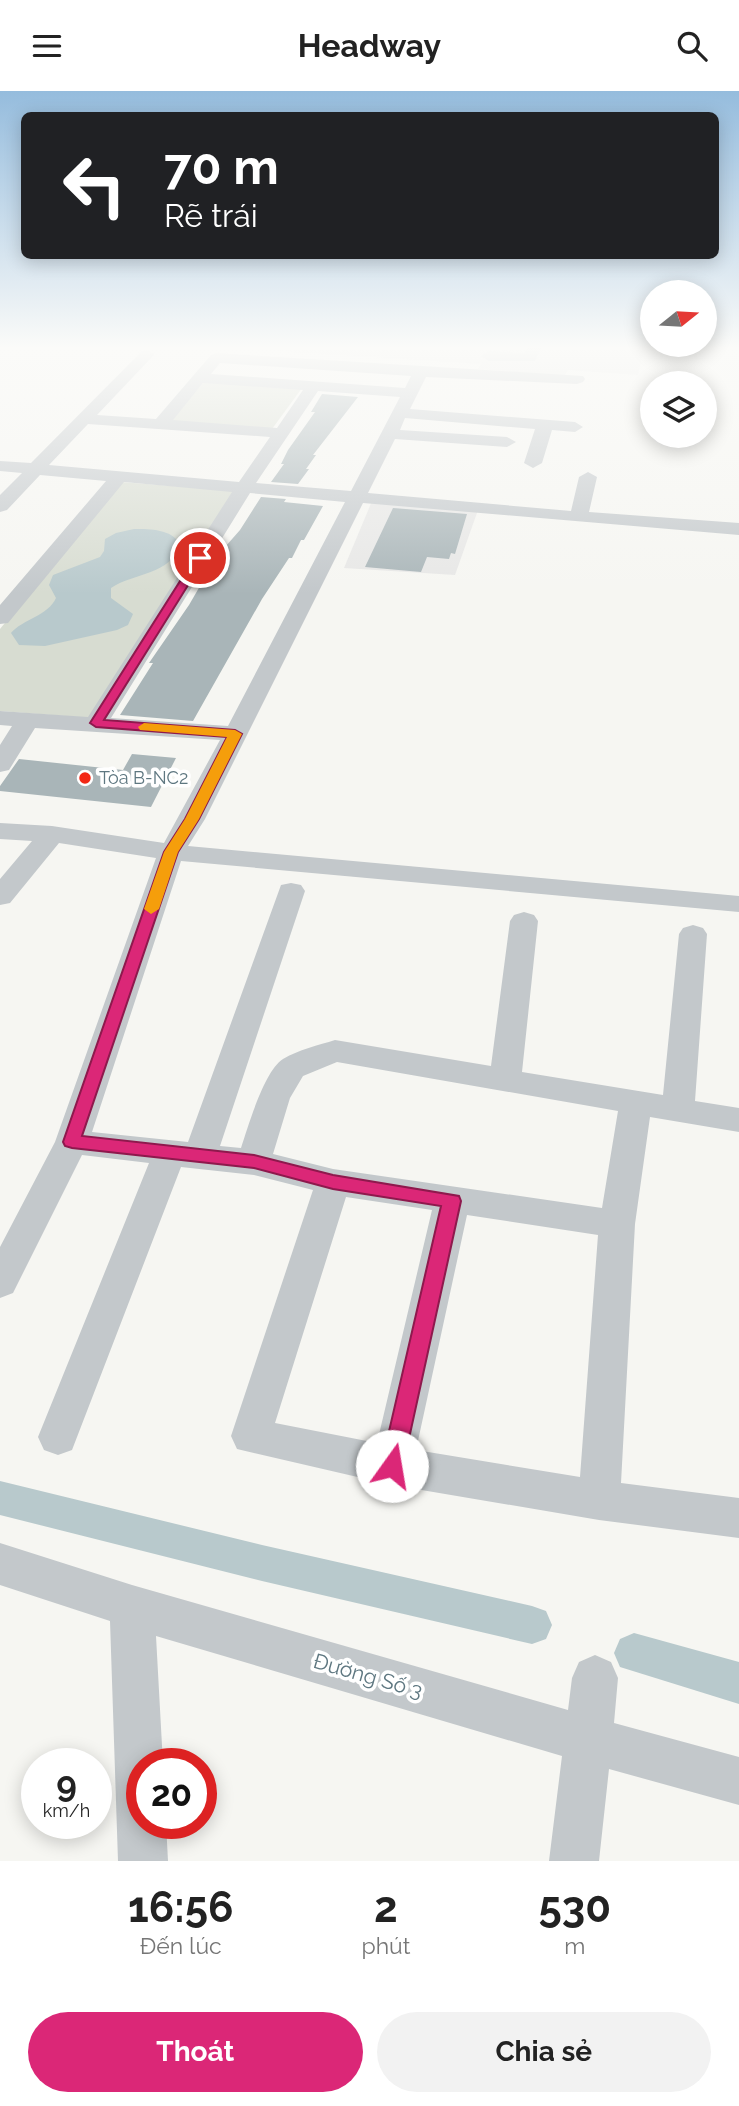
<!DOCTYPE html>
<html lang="vi">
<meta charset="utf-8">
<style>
body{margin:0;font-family:Raleway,sans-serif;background:#f2f2f2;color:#222;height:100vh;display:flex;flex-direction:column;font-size:26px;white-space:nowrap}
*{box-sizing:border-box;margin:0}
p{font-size:23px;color:#767676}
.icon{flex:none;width:38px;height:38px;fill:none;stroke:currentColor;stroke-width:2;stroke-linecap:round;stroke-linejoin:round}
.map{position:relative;height:1770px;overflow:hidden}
.drawer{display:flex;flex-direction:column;background:#fff;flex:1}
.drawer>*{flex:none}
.guide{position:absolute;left:21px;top:21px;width:698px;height:147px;border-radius:10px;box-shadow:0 4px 18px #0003;background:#202124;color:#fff;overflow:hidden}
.needle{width:46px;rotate:72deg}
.tools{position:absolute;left:640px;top:189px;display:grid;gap:14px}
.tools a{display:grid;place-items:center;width:77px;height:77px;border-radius:50%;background:#fff;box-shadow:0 4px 18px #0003;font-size:35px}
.speed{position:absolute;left:21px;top:1657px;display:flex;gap:14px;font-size:35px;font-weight:700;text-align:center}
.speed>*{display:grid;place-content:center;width:91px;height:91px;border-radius:50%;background:#fff;box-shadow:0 4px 18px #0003;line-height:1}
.speed small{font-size:18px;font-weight:400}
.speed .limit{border:10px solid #d22;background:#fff;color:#111}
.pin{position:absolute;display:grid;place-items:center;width:60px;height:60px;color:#fff;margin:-30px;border:4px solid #fff;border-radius:50%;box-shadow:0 2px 7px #0007}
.me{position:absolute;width:77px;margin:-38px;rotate:13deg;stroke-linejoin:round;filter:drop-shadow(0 0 5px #0008)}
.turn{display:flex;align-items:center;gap:24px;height:147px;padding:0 28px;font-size:32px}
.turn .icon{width:91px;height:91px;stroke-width:2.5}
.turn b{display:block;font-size:49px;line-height:60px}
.eta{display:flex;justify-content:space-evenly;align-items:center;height:119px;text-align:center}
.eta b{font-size:42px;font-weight:700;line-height:49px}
.primary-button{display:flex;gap:14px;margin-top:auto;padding:14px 28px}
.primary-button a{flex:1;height:80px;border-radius:42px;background:#db2777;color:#fff;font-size:28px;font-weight:700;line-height:80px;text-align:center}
.primary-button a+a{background:#f2f2f2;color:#222}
header{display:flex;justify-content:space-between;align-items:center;height:91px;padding:0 28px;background:#fff;font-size:32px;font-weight:700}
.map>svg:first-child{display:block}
.built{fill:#e7e7e6}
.green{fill:#d7dcd1}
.water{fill:#b8c9cc}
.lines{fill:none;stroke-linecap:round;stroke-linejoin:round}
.canal{fill:#b8c9cc;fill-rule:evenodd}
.building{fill:#a9b5b8}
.minor{fill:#c3c8cb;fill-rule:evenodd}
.route{fill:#db2777;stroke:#8e194d;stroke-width:2}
.slow{fill:#f59e0b}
.poi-dot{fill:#f32715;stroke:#fff;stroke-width:2.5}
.labels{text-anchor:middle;stroke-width:7;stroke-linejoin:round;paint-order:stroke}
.poi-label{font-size:18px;fill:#5e7780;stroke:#fff;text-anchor:start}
.near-street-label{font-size:21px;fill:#5e7780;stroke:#fff}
</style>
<header><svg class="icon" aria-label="menu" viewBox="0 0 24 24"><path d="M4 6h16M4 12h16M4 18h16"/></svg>Headway<svg class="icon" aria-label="search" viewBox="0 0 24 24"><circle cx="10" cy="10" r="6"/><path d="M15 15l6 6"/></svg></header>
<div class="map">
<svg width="739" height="1770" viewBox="0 0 739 1770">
<rect width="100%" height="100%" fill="#f6f6f2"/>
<g class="built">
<path d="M199,255H644L638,284L568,279L564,285L478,278L481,273Z"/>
<path d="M372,410L478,419L455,484L344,477Z"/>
</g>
<g class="green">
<path d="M205,290L302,297L272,338L169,331Z"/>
<path d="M121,391L237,400L91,627L0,620V538Z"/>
</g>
<path class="water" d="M134,438C151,438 171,438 180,453C170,485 135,481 111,497V507L133,523L128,534L117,539L45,555L19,554L11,542C23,528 48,525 56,507L49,494L53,484L100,466L104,460L105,448L116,442Z"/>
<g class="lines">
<g class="canal">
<path d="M0,1390L262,1454L532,1515L546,1520L552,1534L546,1548L532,1553L262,1490L0,1424Z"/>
<path d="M634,1542L739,1571V1613L620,1576L614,1562L620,1548Z"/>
</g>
</g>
<g class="building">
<path d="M322,303L358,306L313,364H316L306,378H309L298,393L271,391L284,373H281L288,359L315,321H311Z"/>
<path d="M261,406L286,408L284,411L323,415L304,449H301L292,467H289L262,508L193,630L120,624L153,572H149L189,514L218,464L240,439Z"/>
<path d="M393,417L467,423L455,463L451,462L449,468L427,466L421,481L365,476Z"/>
<path d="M132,663L176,667L151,716L0,700V695L19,668L123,679Z"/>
</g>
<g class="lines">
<g class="minor">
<path d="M528,255H542L535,270H489L481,265L489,260L525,262Z"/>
<path d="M147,259L154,263L152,266L97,324L156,328L211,264L216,262L583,285L585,288L583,291L577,293L426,286L410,318L575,331L583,336L575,341L552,339L542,372L533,377L524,372L535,338L405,327L400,339L507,346L516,351L507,356L395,348L368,402L571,420L579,386L588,381L597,386L589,421L739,432V444L363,412L205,728L188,755L739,805V821L181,770L92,1041L188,1051L281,794L291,792L301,794L305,800L220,1055L241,1057C248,1036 264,980 283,968C298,959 319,954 335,949L491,975L510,830L514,824L524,821L534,824L538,830L522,981L663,1004L679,843L683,837L693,834L703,837L707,843L695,1010L739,1017V1041L650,1026L635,1133L621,1392L739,1407V1447L599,1429L392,1394L237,1358L231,1345L313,1099L254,1084L181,1076L72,1359L58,1364L44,1359L38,1346L149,1072L82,1064L13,1202L0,1207V1156L55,1051L156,767L59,752L10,812L0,814V788L32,750L0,748V732L52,735L164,752L220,649L35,637L9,679L0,681V654L12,635L0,634V620L88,626L232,401L124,391L8,532L0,533V514L106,390L40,384L7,419L0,421V404L22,382L0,380V370L31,372L142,260ZM220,272L411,285L405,297L211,283ZM203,292L303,299L277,337L173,329ZM318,300L400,306L351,400L256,392ZM88,333L270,346L239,391L49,374ZM250,402L345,411L228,635L111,627ZM337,971L618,1020L602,1117L333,1078L273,1063L290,1007L303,985ZM346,1106L432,1119L377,1352L275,1332ZM467,1124L598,1144L580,1386L416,1359Z"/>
<path d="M0,1452L132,1494L568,1619L572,1587L579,1571L595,1564L611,1571L618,1587L614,1632L739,1666V1714L609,1678L599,1770H549L562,1665L156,1545L163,1673H142V1732H166L168,1770H118L110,1530L0,1494Z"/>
</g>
</g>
<linearGradient id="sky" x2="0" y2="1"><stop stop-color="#95bcdd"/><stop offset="0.51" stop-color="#fbfbf9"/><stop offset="1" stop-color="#fbfbf9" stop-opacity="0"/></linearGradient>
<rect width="739" height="503" fill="url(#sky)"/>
<path class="route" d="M196,465L205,467L104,629L235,639L242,643L199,728L178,761L82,1045L254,1064L333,1084L459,1105L461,1110L403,1375L400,1382L392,1385L385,1382L381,1375L441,1115L333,1098L254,1077L72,1057L65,1055L63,1051L164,761L185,728L227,646L96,636L90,632Z"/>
<path class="slow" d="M144,632L235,639L242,643L199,728L178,761L159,818L151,823L144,818L164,761L185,728L227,646L140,639L138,636Z"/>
<circle class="poi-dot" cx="85" cy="687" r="7"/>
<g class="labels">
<g class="poi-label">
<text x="99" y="693">Tòa B-NC2</text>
</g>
<g class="near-street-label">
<text transform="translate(368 1585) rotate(16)" y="7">Đường Số 3</text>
</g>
</g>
</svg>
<div class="tools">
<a><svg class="needle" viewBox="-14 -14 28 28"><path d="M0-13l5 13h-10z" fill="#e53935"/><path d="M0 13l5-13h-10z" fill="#767676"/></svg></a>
<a><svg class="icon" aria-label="layers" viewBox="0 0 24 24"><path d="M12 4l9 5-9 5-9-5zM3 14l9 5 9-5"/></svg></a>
</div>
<div class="speed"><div>9<small>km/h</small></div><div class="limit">20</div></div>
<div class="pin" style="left:200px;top:467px;background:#d93025"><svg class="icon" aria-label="arrive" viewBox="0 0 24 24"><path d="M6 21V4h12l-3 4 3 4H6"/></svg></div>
<svg class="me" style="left:392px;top:1375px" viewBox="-20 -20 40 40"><circle r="19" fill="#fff"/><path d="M0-13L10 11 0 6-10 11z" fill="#db2777"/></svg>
<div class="guide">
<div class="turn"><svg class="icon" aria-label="left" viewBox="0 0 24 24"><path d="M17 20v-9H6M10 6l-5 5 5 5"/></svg><div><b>70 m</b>Rẽ trái</div></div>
</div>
</div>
<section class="drawer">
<div class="eta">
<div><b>16:56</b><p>Đến lúc</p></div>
<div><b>2</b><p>phút</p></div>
<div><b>530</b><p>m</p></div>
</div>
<div class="primary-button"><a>Thoát</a><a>Chia sẻ</a></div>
</section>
